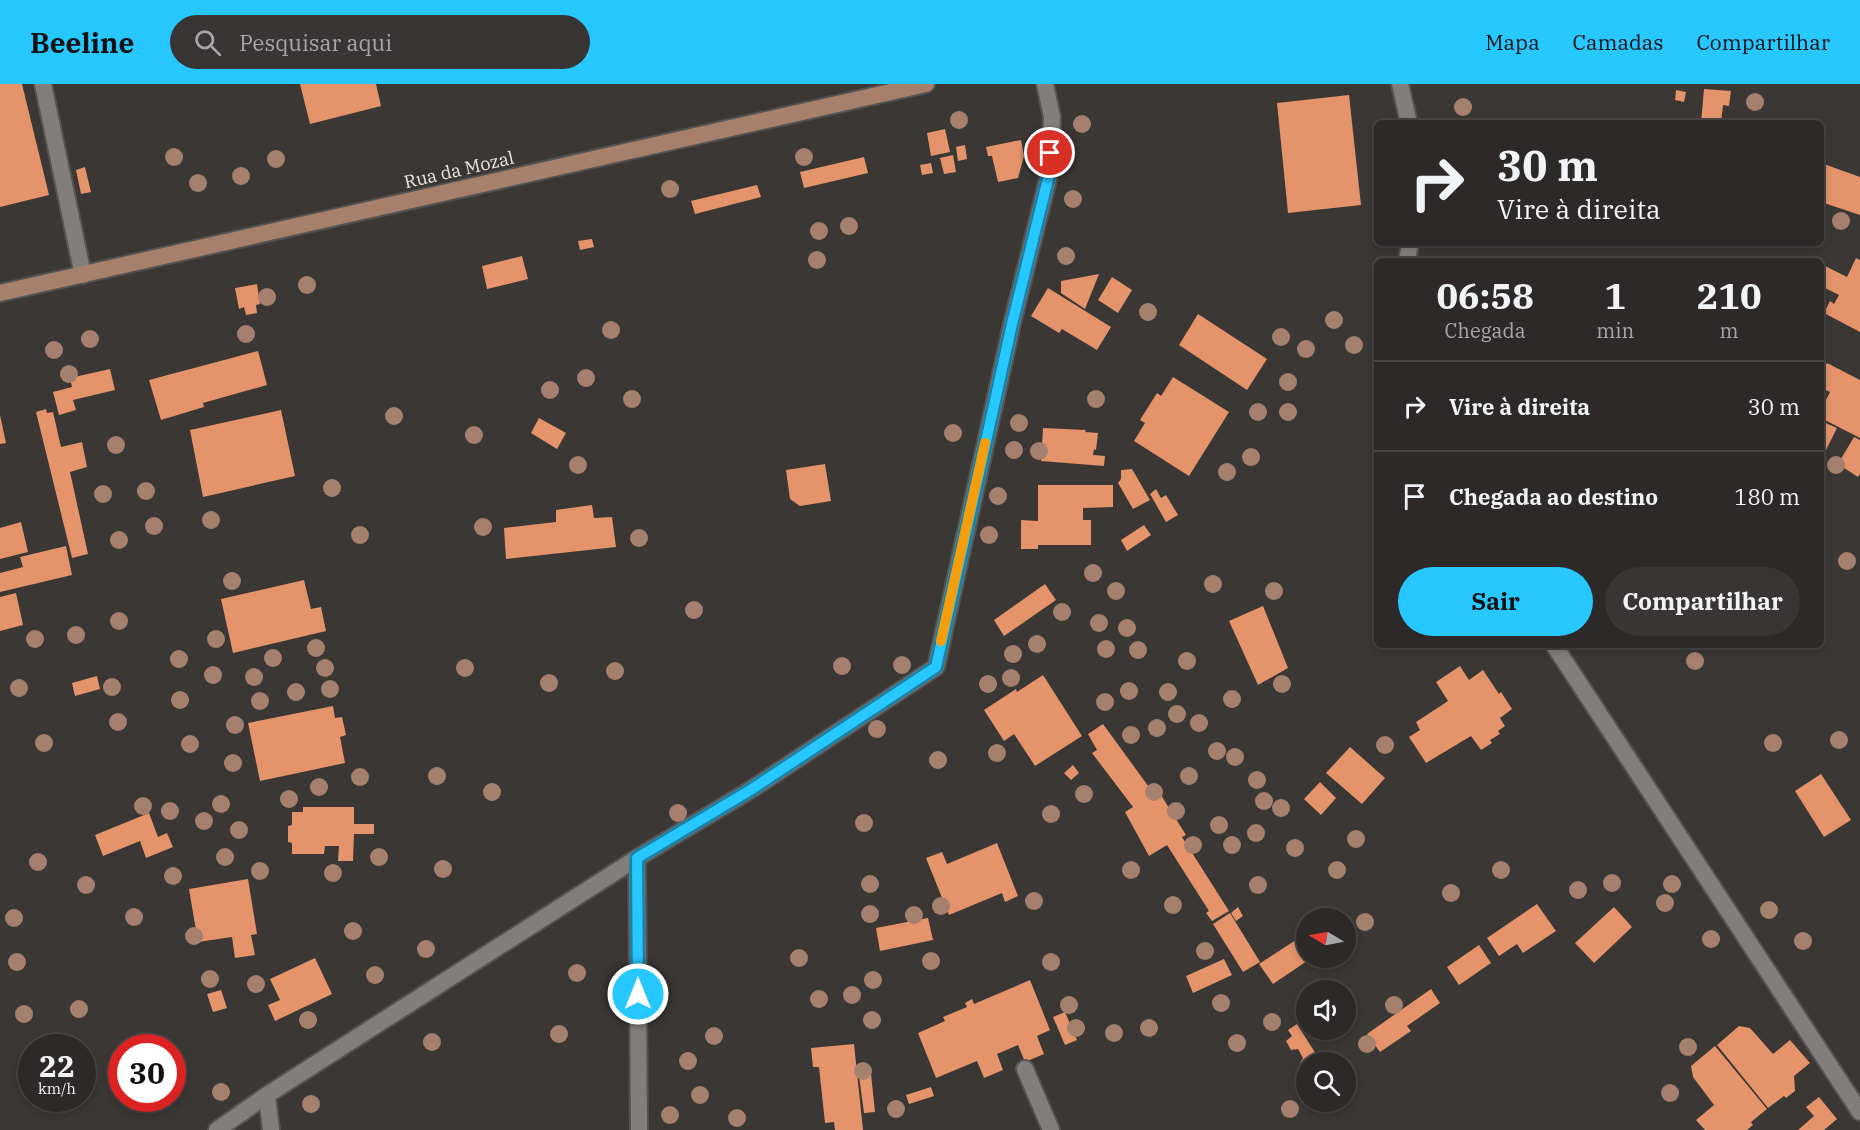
<!DOCTYPE html>
<html lang="pt">
<meta charset="utf-8">
<style>
body{margin:0;font-family:"IBM Plex Serif",serif;background:#383534;color:#f1f3f6;height:100vh;display:flex;flex-direction:column;font-size:22px;white-space:nowrap}
*{box-sizing:border-box;margin:0}
p{font-size:20px;color:#a6a6a8}
.icon{flex:none;width:33px;height:33px;fill:none;stroke:currentColor;stroke-width:2;stroke-linecap:round;stroke-linejoin:round}
.map{position:relative;flex:1;overflow:hidden}
.details{position:absolute;left:1374px;top:174px;width:450px;height:390px;display:flex;flex-direction:column;background:#2c2928;border-radius:9px;box-shadow:0 3px 9px #0003,0 0 0 2px #484545}
.details>*{flex:none}
.hud{position:absolute;left:1374px;top:36px;width:450px;height:126px;border-radius:9px;box-shadow:0 3px 9px #0003,0 0 0 2px #484545;background:#2c2928;color:#f1f3f6;overflow:hidden}
.needle{width:39px;rotate:280deg}
.buttons{position:absolute;left:1296px;top:824px;display:grid;gap:12px}
.buttons a{display:grid;place-items:center;width:60px;height:60px;border-radius:50%;background:#2c2928;box-shadow:0 3px 9px #0003,0 0 0 2px #484545;font-size:30px}
.speed{position:absolute;left:18px;top:950px;display:flex;gap:12px;font-size:30px;font-weight:700;text-align:center}
.speed>*{display:grid;place-content:center;width:78px;height:78px;border-radius:50%;background:#2c2928;box-shadow:0 3px 9px #0003,0 0 0 2px #484545;line-height:1}
.speed small{font-size:15px;font-weight:400}
.speed .limit{border:9px solid #d22;background:#fff;color:#111}
.pin{position:absolute;display:grid;place-items:center;width:51px;height:51px;color:#fff;margin:-26px;border:3px solid #fff;border-radius:50%;box-shadow:0 2px 6px #0007}
.me{position:absolute;width:66px;margin:-33px;rotate:0deg;stroke-linejoin:round;filter:drop-shadow(0 0 4px #0008)}
.turn{display:flex;align-items:center;gap:21px;height:126px;padding:0 24px;font-size:27px}
.turn .icon{width:78px;height:78px;stroke-width:2.5}
.turn b{display:block;font-size:42px;line-height:51px}
.eta{display:flex;justify-content:space-evenly;align-items:center;height:102px;text-align:center}
.eta b{font-size:36px;font-weight:800;line-height:42px}
.cta{display:flex;gap:12px;margin-top:auto;padding:12px 24px}
.cta a{flex:1;height:69px;border-radius:36px;background:#27c8ff;color:#111;font-size:24px;font-weight:800;line-height:69px;text-align:center}
.cta a+a{background:#383534;color:#f1f3f6}
ul{padding:0;list-style:none}
li{display:flex;align-items:center;gap:18px;height:90px;padding:0 24px;border-top:2px solid #484545}
li div{flex:1}
li b{display:block;font-size:22px}
li em{font-style:normal}
header{display:flex;align-items:center;gap:36px;box-sizing:border-box;height:84px;padding:0 30px;background:#27c8ff;color:#111}
header strong{font-size:28px}
nav{display:flex;gap:33px;margin-inline-start:auto;font-size:21px}
.search{width:420px;height:54px;background:#383534;display:flex;align-items:center;gap:15px;box-sizing:border-box;padding:0 21px;border-radius:33px;color:#a6a6a8;font-size:22px}
.map>svg:first-child{display:block}
.building{fill:#e4936a}
.lines{fill:none;stroke-linecap:round;stroke-linejoin:round}
.minor-casing{stroke:#555352;stroke-width:20}
.secondary-casing{stroke:#555352;stroke-width:20}
.minor{stroke:#827e7c;stroke-width:16}
.secondary{stroke:#a6806b;stroke-width:16}
.tree{fill:#a5806e}
.route-casing{stroke:#1982a6;stroke-width:15}
.route{stroke:#27c8ff;stroke-width:10}
.slow{stroke:#f59e0b;stroke-width:10}
.labels{text-anchor:middle;stroke-width:6;stroke-linejoin:round;paint-order:stroke}
.street-label{font-size:18px;fill:#eae8e7;stroke:#3a3735}
</style>
<header>
<strong>Beeline</strong>
<div class="search"><svg class="icon" aria-label="search" viewBox="0 0 24 24"><circle cx="10" cy="10" r="6"/><path d="M15 15l6 6"/></svg>Pesquisar aqui</div>
<nav><a>Mapa</a><a>Camadas</a><a>Compartilhar</a></nav>
</header>
<div class="map">
<svg width="1860" height="1046" viewBox="0 0 1860 1046">
<rect width="100%" height="100%" fill="#3a3735"/>
<g class="building">
<path d="M0,0H22L49,111L0,123Z"/>
<path d="M300,0H376L381,22L310,40Z"/>
<path d="M1704,5L1731,7L1729,22L1723,21L1721,39H1701Z"/>
<path d="M1676,6L1686,8L1684,18L1675,16Z"/>
<path d="M1349,11L1361,121L1288,129L1277,19Z"/>
<path d="M945,45L950,68L931,72L927,49Z"/>
<path d="M1021,56L1024,72L1018,94L998,98L992,72H988L986,63Z"/>
<path d="M965,61L967,75L958,77L956,63Z"/>
<path d="M953,71L956,88L944,90L940,74Z"/>
<path d="M864,73L868,89L804,104L800,88Z"/>
<path d="M931,79L933,89L922,91L920,81Z"/>
<path d="M1821,79L1860,93V131L1821,118Z"/>
<path d="M85,83L91,108L81,110L76,86Z"/>
<path d="M757,101L761,113L695,130L691,117Z"/>
<path d="M592,155L594,163L580,166L578,157Z"/>
<path d="M522,172L528,195L487,205L482,182Z"/>
<path d="M1856,174L1860,176V248L1824,229L1830,217L1834,220L1839,211L1821,202V189L1825,182L1847,193Z"/>
<path d="M1099,190L1085,225L1061,209V197Z"/>
<path d="M1112,193L1132,206L1118,229L1098,216Z"/>
<path d="M257,200L260,220L256,221L257,229L246,231L244,223L239,225L235,204Z"/>
<path d="M1048,204L1111,243L1097,266L1062,245L1059,249L1031,232Z"/>
<path d="M1198,230L1267,275L1247,306L1179,261Z"/>
<path d="M258,267L267,301L203,319L204,323L161,336L149,296Z"/>
<path d="M1827,279L1860,296V354L1821,334V326L1830,308L1821,304V291Z"/>
<path d="M110,285L115,306L73,316L76,326L59,331L53,308L72,303L70,294Z"/>
<path d="M1173,293L1229,328L1189,392L1134,357L1145,339L1140,336L1157,309L1161,312Z"/>
<path d="M46,325L47,329L53,328L61,363L82,358L87,383L70,388L88,470L72,474L36,328Z"/>
<path d="M281,326L295,392L203,413L190,346Z"/>
<path d="M0,331L6,359L0,360Z"/>
<path d="M539,334L566,349L557,365L531,349Z"/>
<path d="M1821,337L1837,344L1821,376Z"/>
<path d="M1043,344L1086,346L1085,348L1098,349L1096,366L1094,365L1093,371L1105,372L1104,382L1041,377Z"/>
<path d="M1854,353L1860,356V390L1858,393L1838,380Z"/>
<path d="M825,380L831,417L800,422L790,415L786,386Z"/>
<path d="M1132,385L1150,416L1133,425L1118,399L1121,395V386Z"/>
<path d="M1038,401H1113V423L1083,424V436H1091V461H1038V465H1021V436L1038,437Z"/>
<path d="M1156,405L1161,414L1166,411L1178,431L1166,438L1150,410Z"/>
<path d="M592,421L594,434L612,433L616,463L506,475L504,444L556,438V426Z"/>
<path d="M21,438L28,468L0,475V444Z"/>
<path d="M1144,441L1151,451L1127,467L1121,456Z"/>
<path d="M66,462L72,491L0,508V489L23,483L20,473Z"/>
<path d="M304,496L311,525L321,523L326,547L233,569L221,515Z"/>
<path d="M1045,500L1056,516L1004,552L994,536Z"/>
<path d="M16,509L23,541L0,547V513Z"/>
<path d="M1263,522L1288,584L1258,601L1229,537Z"/>
<path d="M1460,582L1469,596L1483,586L1499,610L1501,608L1512,625L1500,634L1505,642L1498,647L1500,650L1490,656L1492,659L1481,666L1471,652L1426,679L1409,653L1420,646L1416,638L1448,617L1436,598Z"/>
<path d="M1043,591L1082,652L1035,682L1014,650L1004,657L984,626L1016,605L1017,608Z"/>
<path d="M97,592L100,605L75,612L72,599Z"/>
<path d="M333,622L335,634L342,633L346,651L340,653L345,679L260,697L248,639Z"/>
<path d="M1103,640L1154,710L1159,708L1186,751L1182,753L1229,827L1212,837L1206,829L1209,827L1167,761L1149,772L1125,728L1133,723L1092,669L1097,666L1088,650Z"/>
<path d="M1350,663L1385,694L1362,720L1326,689Z"/>
<path d="M1073,681L1079,689L1071,696L1064,689Z"/>
<path d="M1821,690L1851,736L1824,753L1795,707Z"/>
<path d="M1320,698L1336,714L1321,731L1304,715Z"/>
<path d="M303,723H354V740H374V750H354L353,777H338L339,762H325L324,770H292V759L288,758V742L292,741V728H303Z"/>
<path d="M149,729L158,753L167,749L173,763L146,774L140,757L103,772L95,751Z"/>
<path d="M997,759L1018,812L1005,818L1002,809L949,831L926,774L942,768L947,780Z"/>
<path d="M248,795L257,850L251,851L255,871L235,874L232,853L198,858L189,805Z"/>
<path d="M1537,820L1556,847L1523,869L1517,860L1499,872L1487,854Z"/>
<path d="M1238,823L1243,832L1236,837L1231,829Z"/>
<path d="M1614,823L1632,843L1594,879L1575,859Z"/>
<path d="M1230,829L1260,878L1243,888L1213,840Z"/>
<path d="M928,834L933,856L880,867L876,844Z"/>
<path d="M1299,854L1306,865V873H1313L1273,900L1259,880Z"/>
<path d="M1479,861L1491,879L1459,901L1447,883Z"/>
<path d="M315,874L332,910L275,937L268,921L280,916L270,895Z"/>
<path d="M1224,875L1232,891L1193,909L1186,892Z"/>
<path d="M1030,896L1050,946L1037,952L1044,970L1025,978L1018,961L997,970L1003,986L984,994L977,977L936,994L918,949L945,937L943,933L967,923L965,919L972,915L974,920Z"/>
<path d="M1431,905L1440,919L1407,942L1411,947L1380,968L1367,950Z"/>
<path d="M221,906L227,924L213,928L207,910Z"/>
<path d="M1065,928L1077,956L1065,961L1053,933Z"/>
<path d="M1297,940L1321,978H1306V988L1300,979L1303,974L1298,965L1291,966L1286,957L1292,952L1288,946Z"/>
<path d="M1739,942L1750,944L1773,970L1790,956L1810,979L1794,992L1795,1007L1786,1014L1784,1012L1768,1024L1717,961Z"/>
<path d="M854,960L863,1046H835L834,1038L825,1039L819,983H813L811,964Z"/>
<path d="M1715,962L1767,1025L1751,1038L1753,1041L1747,1046H1705L1696,1036L1714,1021L1693,993L1691,982Z"/>
<path d="M871,990L875,1028L864,1029L859,992Z"/>
<path d="M931,1003L934,1012L909,1020L906,1011Z"/>
<path d="M1819,1013L1837,1035L1824,1046H1798L1814,1032L1806,1023Z"/>
</g>
<g class="lines">
<defs>
<g id="minor">
<path d="M43,0L83,191"/>
<path d="M1400,0L1409,39"/>
<path d="M1407,177L1410,159"/>
<path d="M1554,561L1860,1028"/>
<path d="M637,774L639,1046"/>
<path d="M1025,985L1051,1046"/>
<path d="M267,1011L271,1046"/>
<path d="M217,1046L267,1011L637,774L752,705L936,583L1012,240L1050,87L1052,33L1045,0"/>
</g>
<path id="secondary" d="M0,209L926,0"/>
</defs>
<use href="#minor" class="minor-casing"/>
<use href="#secondary" class="secondary-casing"/>
<use href="#minor" class="minor"/>
<use href="#secondary" class="secondary"/>
</g>
<g class="tree">
<circle cx="1755" cy="18" r="9"/>
<circle cx="1463" cy="23" r="9"/>
<circle cx="959" cy="36" r="9"/>
<circle cx="1082" cy="40" r="9"/>
<circle cx="174" cy="73" r="9"/>
<circle cx="804" cy="73" r="9"/>
<circle cx="276" cy="75" r="9"/>
<circle cx="241" cy="92" r="9"/>
<circle cx="198" cy="99" r="9"/>
<circle cx="670" cy="105" r="9"/>
<circle cx="1073" cy="115" r="9"/>
<circle cx="1841" cy="137" r="9"/>
<circle cx="849" cy="142" r="9"/>
<circle cx="819" cy="147" r="9"/>
<circle cx="1066" cy="172" r="9"/>
<circle cx="817" cy="176" r="9"/>
<circle cx="307" cy="201" r="9"/>
<circle cx="267" cy="213" r="9"/>
<circle cx="1148" cy="228" r="9"/>
<circle cx="1334" cy="236" r="9"/>
<circle cx="611" cy="246" r="9"/>
<circle cx="246" cy="250" r="9"/>
<circle cx="1281" cy="253" r="9"/>
<circle cx="90" cy="255" r="9"/>
<circle cx="1354" cy="261" r="9"/>
<circle cx="1306" cy="265" r="9"/>
<circle cx="54" cy="266" r="9"/>
<circle cx="69" cy="290" r="9"/>
<circle cx="586" cy="294" r="9"/>
<circle cx="1288" cy="298" r="9"/>
<circle cx="550" cy="306" r="9"/>
<circle cx="632" cy="315" r="9"/>
<circle cx="1096" cy="315" r="9"/>
<circle cx="1258" cy="328" r="9"/>
<circle cx="1288" cy="328" r="9"/>
<circle cx="394" cy="332" r="9"/>
<circle cx="1019" cy="339" r="9"/>
<circle cx="953" cy="349" r="9"/>
<circle cx="474" cy="351" r="9"/>
<circle cx="116" cy="361" r="9"/>
<circle cx="1014" cy="366" r="9"/>
<circle cx="1039" cy="367" r="9"/>
<circle cx="1251" cy="373" r="9"/>
<circle cx="578" cy="381" r="9"/>
<circle cx="1836" cy="381" r="9"/>
<circle cx="1227" cy="388" r="9"/>
<circle cx="332" cy="404" r="9"/>
<circle cx="146" cy="407" r="9"/>
<circle cx="103" cy="410" r="9"/>
<circle cx="998" cy="412" r="9"/>
<circle cx="211" cy="436" r="9"/>
<circle cx="154" cy="442" r="9"/>
<circle cx="483" cy="443" r="9"/>
<circle cx="360" cy="451" r="9"/>
<circle cx="989" cy="451" r="9"/>
<circle cx="639" cy="454" r="9"/>
<circle cx="119" cy="456" r="9"/>
<circle cx="1847" cy="477" r="9"/>
<circle cx="1093" cy="489" r="9"/>
<circle cx="232" cy="497" r="9"/>
<circle cx="1213" cy="500" r="9"/>
<circle cx="1116" cy="507" r="9"/>
<circle cx="1274" cy="507" r="9"/>
<circle cx="694" cy="526" r="9"/>
<circle cx="1062" cy="528" r="9"/>
<circle cx="119" cy="537" r="9"/>
<circle cx="1099" cy="539" r="9"/>
<circle cx="1127" cy="544" r="9"/>
<circle cx="76" cy="551" r="9"/>
<circle cx="35" cy="555" r="9"/>
<circle cx="216" cy="555" r="9"/>
<circle cx="1037" cy="560" r="9"/>
<circle cx="316" cy="564" r="9"/>
<circle cx="1106" cy="565" r="9"/>
<circle cx="1138" cy="566" r="9"/>
<circle cx="1013" cy="570" r="9"/>
<circle cx="273" cy="574" r="9"/>
<circle cx="179" cy="575" r="9"/>
<circle cx="1187" cy="577" r="9"/>
<circle cx="1695" cy="577" r="9"/>
<circle cx="902" cy="581" r="9"/>
<circle cx="842" cy="582" r="9"/>
<circle cx="325" cy="584" r="9"/>
<circle cx="465" cy="584" r="9"/>
<circle cx="615" cy="587" r="9"/>
<circle cx="213" cy="591" r="9"/>
<circle cx="254" cy="593" r="9"/>
<circle cx="1011" cy="594" r="9"/>
<circle cx="549" cy="599" r="9"/>
<circle cx="988" cy="600" r="9"/>
<circle cx="1282" cy="600" r="9"/>
<circle cx="112" cy="603" r="9"/>
<circle cx="19" cy="604" r="9"/>
<circle cx="330" cy="605" r="9"/>
<circle cx="1129" cy="607" r="9"/>
<circle cx="296" cy="608" r="9"/>
<circle cx="1168" cy="608" r="9"/>
<circle cx="1232" cy="615" r="9"/>
<circle cx="180" cy="616" r="9"/>
<circle cx="260" cy="617" r="9"/>
<circle cx="1105" cy="618" r="9"/>
<circle cx="1177" cy="630" r="9"/>
<circle cx="118" cy="638" r="9"/>
<circle cx="1199" cy="639" r="9"/>
<circle cx="235" cy="641" r="9"/>
<circle cx="1157" cy="644" r="9"/>
<circle cx="877" cy="645" r="9"/>
<circle cx="1131" cy="651" r="9"/>
<circle cx="1839" cy="656" r="9"/>
<circle cx="44" cy="659" r="9"/>
<circle cx="1773" cy="659" r="9"/>
<circle cx="190" cy="660" r="9"/>
<circle cx="1385" cy="661" r="9"/>
<circle cx="1217" cy="667" r="9"/>
<circle cx="997" cy="669" r="9"/>
<circle cx="1235" cy="673" r="9"/>
<circle cx="938" cy="676" r="9"/>
<circle cx="233" cy="679" r="9"/>
<circle cx="437" cy="692" r="9"/>
<circle cx="1189" cy="692" r="9"/>
<circle cx="360" cy="693" r="9"/>
<circle cx="1257" cy="696" r="9"/>
<circle cx="319" cy="703" r="9"/>
<circle cx="492" cy="708" r="9"/>
<circle cx="1154" cy="708" r="9"/>
<circle cx="1084" cy="710" r="9"/>
<circle cx="289" cy="715" r="9"/>
<circle cx="1264" cy="717" r="9"/>
<circle cx="221" cy="720" r="9"/>
<circle cx="143" cy="722" r="9"/>
<circle cx="1281" cy="724" r="9"/>
<circle cx="170" cy="727" r="9"/>
<circle cx="1176" cy="727" r="9"/>
<circle cx="678" cy="729" r="9"/>
<circle cx="1051" cy="730" r="9"/>
<circle cx="204" cy="737" r="9"/>
<circle cx="864" cy="739" r="9"/>
<circle cx="1219" cy="741" r="9"/>
<circle cx="239" cy="746" r="9"/>
<circle cx="1256" cy="749" r="9"/>
<circle cx="1356" cy="755" r="9"/>
<circle cx="1193" cy="761" r="9"/>
<circle cx="1232" cy="761" r="9"/>
<circle cx="1295" cy="764" r="9"/>
<circle cx="225" cy="773" r="9"/>
<circle cx="379" cy="773" r="9"/>
<circle cx="38" cy="778" r="9"/>
<circle cx="443" cy="785" r="9"/>
<circle cx="1131" cy="786" r="9"/>
<circle cx="1337" cy="786" r="9"/>
<circle cx="1501" cy="786" r="9"/>
<circle cx="260" cy="787" r="9"/>
<circle cx="333" cy="789" r="9"/>
<circle cx="173" cy="792" r="9"/>
<circle cx="1612" cy="799" r="9"/>
<circle cx="870" cy="800" r="9"/>
<circle cx="1672" cy="800" r="9"/>
<circle cx="86" cy="801" r="9"/>
<circle cx="1258" cy="801" r="9"/>
<circle cx="1578" cy="806" r="9"/>
<circle cx="1451" cy="809" r="9"/>
<circle cx="1034" cy="817" r="9"/>
<circle cx="1665" cy="819" r="9"/>
<circle cx="1173" cy="821" r="9"/>
<circle cx="941" cy="822" r="9"/>
<circle cx="1769" cy="826" r="9"/>
<circle cx="870" cy="830" r="9"/>
<circle cx="914" cy="831" r="9"/>
<circle cx="134" cy="833" r="9"/>
<circle cx="14" cy="834" r="9"/>
<circle cx="1365" cy="838" r="9"/>
<circle cx="353" cy="847" r="9"/>
<circle cx="194" cy="852" r="9"/>
<circle cx="1711" cy="855" r="9"/>
<circle cx="1803" cy="857" r="9"/>
<circle cx="426" cy="865" r="9"/>
<circle cx="1205" cy="867" r="9"/>
<circle cx="799" cy="874" r="9"/>
<circle cx="931" cy="877" r="9"/>
<circle cx="17" cy="878" r="9"/>
<circle cx="1051" cy="878" r="9"/>
<circle cx="577" cy="889" r="9"/>
<circle cx="375" cy="891" r="9"/>
<circle cx="210" cy="895" r="9"/>
<circle cx="873" cy="896" r="9"/>
<circle cx="256" cy="900" r="9"/>
<circle cx="852" cy="911" r="9"/>
<circle cx="819" cy="915" r="9"/>
<circle cx="1221" cy="919" r="9"/>
<circle cx="1069" cy="921" r="9"/>
<circle cx="1394" cy="921" r="9"/>
<circle cx="79" cy="925" r="9"/>
<circle cx="24" cy="930" r="9"/>
<circle cx="308" cy="936" r="9"/>
<circle cx="872" cy="936" r="9"/>
<circle cx="1272" cy="938" r="9"/>
<circle cx="1076" cy="944" r="9"/>
<circle cx="1149" cy="944" r="9"/>
<circle cx="1114" cy="949" r="9"/>
<circle cx="559" cy="950" r="9"/>
<circle cx="714" cy="952" r="9"/>
<circle cx="432" cy="958" r="9"/>
<circle cx="1237" cy="959" r="9"/>
<circle cx="1367" cy="960" r="9"/>
<circle cx="1688" cy="963" r="9"/>
<circle cx="688" cy="977" r="9"/>
<circle cx="863" cy="987" r="9"/>
<circle cx="221" cy="1008" r="9"/>
<circle cx="1670" cy="1009" r="9"/>
<circle cx="700" cy="1011" r="9"/>
<circle cx="311" cy="1020" r="9"/>
<circle cx="896" cy="1025" r="9"/>
<circle cx="1290" cy="1025" r="9"/>
<circle cx="670" cy="1031" r="9"/>
<circle cx="737" cy="1034" r="9"/>
</g>
<g class="lines">
<defs>
<path id="route" d="M638,910L637,774L752,705L936,583L1012,240L1050,87V69"/>
</defs>
<use href="#route" class="route-casing"/>
<use href="#route" class="route"/>
<path class="slow" d="M941,557L985,359"/>
</g>
<g class="labels">
<g class="street-label">
<text transform="translate(459 86) rotate(-13)" y="6">Rua da Mozal</text>
</g>
</g>
</svg>
<div class="buttons">
<a><svg class="needle" viewBox="-14 -14 28 28"><path d="M0-13l5 13h-10z" fill="#e53935"/><path d="M0 13l5-13h-10z" fill="#a6a6a8"/></svg></a>
<a><svg class="icon" aria-label="sound" viewBox="0 0 24 24"><path d="M4 9h4l5-4v14l-5-4H4zM17 9q2 3 0 6"/></svg></a>
<a><svg class="icon" aria-label="search" viewBox="0 0 24 24"><circle cx="10" cy="10" r="6"/><path d="M15 15l6 6"/></svg></a>
</div>
<div class="speed"><div>22<small>km/h</small></div><div class="limit">30</div></div>
<div class="pin" style="left:1050px;top:69px;background:#d93025"><svg class="icon" aria-label="arrive" viewBox="0 0 24 24"><path d="M6 21V4h12l-3 4 3 4H6"/></svg></div>
<svg class="me" style="left:638px;top:910px" viewBox="-20 -20 40 40"><circle r="17" fill="#27c8ff" stroke="#fff" stroke-width="3"/><path d="M0-11L8 9 0 5-8 9z" fill="#fff"/></svg>
<div class="hud">
<div class="turn"><svg class="icon" aria-label="right" viewBox="0 0 24 24"><path d="M7 20v-9h11M14 6l5 5-5 5"/></svg><div><b>30 m</b>Vire à direita</div></div>
</div>
<section class="details">
<div class="eta">
<div><b>06:58</b><p>Chegada</p></div>
<div><b>1</b><p>min</p></div>
<div><b>210</b><p>m</p></div>
</div>
<ul>
<li><svg class="icon" aria-label="right" viewBox="0 0 24 24"><path d="M7 20v-9h11M14 6l5 5-5 5"/></svg><div><b>Vire à direita</b></div><em>30 m</em></li>
<li><svg class="icon" aria-label="arrive" viewBox="0 0 24 24"><path d="M6 21V4h12l-3 4 3 4H6"/></svg><div><b>Chegada ao destino</b></div><em>180 m</em></li>
</ul>
<div class="cta"><a>Sair</a><a>Compartilhar</a></div>
</section>
</div>
